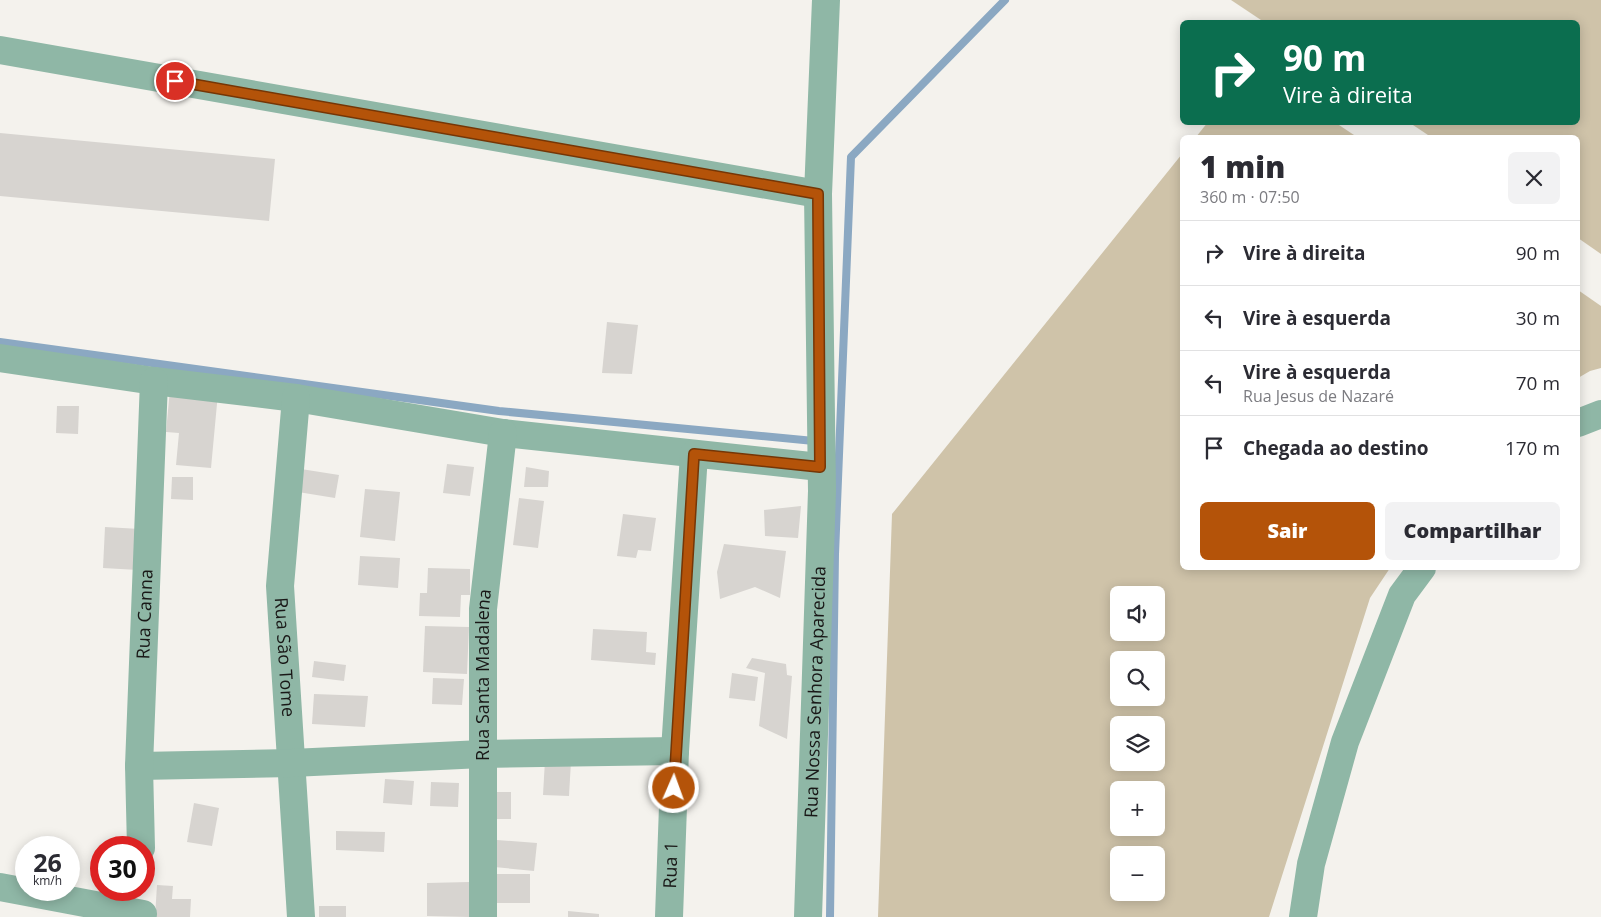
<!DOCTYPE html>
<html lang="pt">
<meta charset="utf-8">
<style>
body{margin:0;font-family:"Open Sans",sans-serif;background:#f2f2f3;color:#2b2b33;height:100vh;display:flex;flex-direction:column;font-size:19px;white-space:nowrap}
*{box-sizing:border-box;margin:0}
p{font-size:16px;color:#7c7c81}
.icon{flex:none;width:28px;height:28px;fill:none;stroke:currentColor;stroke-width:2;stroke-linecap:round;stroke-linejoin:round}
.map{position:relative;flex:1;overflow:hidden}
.panel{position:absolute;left:1180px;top:135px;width:400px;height:435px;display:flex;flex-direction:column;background:#fff;border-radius:8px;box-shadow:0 2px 12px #0003}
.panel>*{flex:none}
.top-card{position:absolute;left:1180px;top:20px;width:400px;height:105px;border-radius:8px;box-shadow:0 2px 12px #0003;background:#0b6e4f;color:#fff;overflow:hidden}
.controls{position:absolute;left:1110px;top:586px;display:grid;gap:10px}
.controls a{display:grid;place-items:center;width:55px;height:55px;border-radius:8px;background:#fff;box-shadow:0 2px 12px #0003;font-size:25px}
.speed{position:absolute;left:15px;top:836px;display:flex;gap:10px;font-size:25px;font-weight:700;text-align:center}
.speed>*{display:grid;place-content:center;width:65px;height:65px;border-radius:50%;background:#fff;box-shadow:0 2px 12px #0003;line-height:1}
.speed small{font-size:12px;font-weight:400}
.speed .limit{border:8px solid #d22;background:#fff;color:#111}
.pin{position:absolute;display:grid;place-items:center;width:42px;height:42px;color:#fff;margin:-21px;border:2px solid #fff;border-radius:50%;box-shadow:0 1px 5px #0007}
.me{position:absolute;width:55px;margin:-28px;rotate:2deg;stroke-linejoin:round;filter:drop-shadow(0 0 4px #0008)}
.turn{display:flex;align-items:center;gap:18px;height:105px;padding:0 20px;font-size:22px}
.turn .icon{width:65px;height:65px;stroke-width:2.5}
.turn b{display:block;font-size:35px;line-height:42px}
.round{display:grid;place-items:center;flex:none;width:52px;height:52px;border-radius:8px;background:#f2f2f3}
.summary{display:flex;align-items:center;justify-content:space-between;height:85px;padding:0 20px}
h1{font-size:30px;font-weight:800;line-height:38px}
.button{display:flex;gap:10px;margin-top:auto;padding:10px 20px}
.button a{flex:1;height:58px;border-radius:8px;background:#b45309;color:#fff;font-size:20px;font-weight:800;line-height:58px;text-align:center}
.button a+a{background:#f2f2f3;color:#2b2b33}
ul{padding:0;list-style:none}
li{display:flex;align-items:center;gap:15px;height:65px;padding:0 20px;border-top:1px solid #e1e1e2}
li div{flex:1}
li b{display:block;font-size:19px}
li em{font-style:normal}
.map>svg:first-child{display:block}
.green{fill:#cfc3a9;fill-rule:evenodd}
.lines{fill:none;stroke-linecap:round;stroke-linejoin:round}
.stream{stroke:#8ba8c2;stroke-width:8}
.building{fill:#d7d4d0}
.street{stroke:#8fb7a6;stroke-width:28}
.route-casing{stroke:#753606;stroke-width:12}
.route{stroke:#b45309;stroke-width:9}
.labels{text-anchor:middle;stroke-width:4;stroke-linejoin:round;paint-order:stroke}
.street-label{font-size:18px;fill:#191817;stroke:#f4f2ed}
</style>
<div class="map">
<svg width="1601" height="917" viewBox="0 0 1601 917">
<rect width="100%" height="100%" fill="#f4f2ed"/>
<g class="green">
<path d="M1231,0H1601V254L1578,238V138L1431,137L1410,123L1578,122V22H1264Z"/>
<path d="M1208,122L1336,123L1357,137H1196Z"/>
<path d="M1182,154V568H1390L1370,598L1269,917H878L892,514ZM1119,595H1156V632H1119ZM1119,660H1156V698H1119ZM1119,725H1156V762H1119ZM1119,790H1156V828H1119ZM1119,855H1156V892H1119Z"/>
<path d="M1578,290L1601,306V368L1590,371L1578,378Z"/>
</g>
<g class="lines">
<g class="stream">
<path d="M0,342L499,411L814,441"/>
<path d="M830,917L835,554L851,157L1005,0"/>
</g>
</g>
<g class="building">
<path d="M0,133L275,159L269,221L0,196Z"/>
<path d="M607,322L638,325L632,374L602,373Z"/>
<path d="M170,389L218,393L211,468L176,465L179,433L166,432Z"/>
<path d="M57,406H79L78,434L56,433Z"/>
<path d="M447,464L474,467L470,496L443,493Z"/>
<path d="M526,467L549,471L548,487H524Z"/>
<path d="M301,469L339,475L335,498L298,492Z"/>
<path d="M172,477H193V500L171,499Z"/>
<path d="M365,489L400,492L395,541L360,537Z"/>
<path d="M519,498L544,501L538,548L513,545Z"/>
<path d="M801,506L798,538L765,536L764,510Z"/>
<path d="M623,514L656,518L651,551L638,550L636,558L617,556Z"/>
<path d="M105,527L140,529L138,570L103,568Z"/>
<path d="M724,544L786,551L780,598L755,587L720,599L717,572Z"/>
<path d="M360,556L400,558L398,588L358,585Z"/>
<path d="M428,568L470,569V595H461L460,617L419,616L420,593H427Z"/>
<path d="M425,626L469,627L467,674L423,672Z"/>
<path d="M593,629L647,632L646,652L656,653L655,665L591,660Z"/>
<path d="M752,658L786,664L787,675L792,676L787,739L759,726L765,673L746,668Z"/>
<path d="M314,661L346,665L344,681L312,677Z"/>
<path d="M732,673L758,677L755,701L729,698Z"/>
<path d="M433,678L464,679L462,705L432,704Z"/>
<path d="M314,694L368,696L365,727L312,724Z"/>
<path d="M545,760L571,761L569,796L543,795Z"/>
<path d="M385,779L414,781L412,805L383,803Z"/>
<path d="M431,782L459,783L458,807L430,806Z"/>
<rect x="492" y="792" width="19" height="27"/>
<path d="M194,803L219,808L212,846L187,842Z"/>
<path d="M336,831L385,832L384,852L336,850Z"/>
<path d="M497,840L537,843L534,871L494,867Z"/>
<rect x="490" y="874" width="40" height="29"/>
<path d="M469,882V917L427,916V883Z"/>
<path d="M157,885L173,886L172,899H191L190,917H155Z"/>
<rect x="319" y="906" width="27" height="11"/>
<path d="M568,911L599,914V917H568Z"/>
</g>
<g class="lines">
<g class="street">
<path d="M0,50L818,194"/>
<path d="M0,358L154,381L296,398L503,433L820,467"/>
<path id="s1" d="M296,398L280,586L301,917"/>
<path d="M1578,423L1601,414"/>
<path d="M139,766L292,763L482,754L675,751"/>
<path id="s2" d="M141,848L139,766L154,381"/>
<path d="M0,887L143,914"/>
<path id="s3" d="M483,917V609L503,433"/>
<path id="s4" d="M669,917L675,751L694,454"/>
<path id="s5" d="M808,917L822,491L818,194L826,0"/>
<path d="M1303,917L1311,864L1345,742L1402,595L1422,568"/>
</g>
</g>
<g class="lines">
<defs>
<path id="route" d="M175,81L818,194L820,467L694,454L674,788"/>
</defs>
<use href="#route" class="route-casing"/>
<use href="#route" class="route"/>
</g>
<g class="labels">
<g class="street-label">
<text dy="6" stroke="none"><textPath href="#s2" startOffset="234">Rua Canna</textPath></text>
<text dy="6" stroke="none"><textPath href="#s1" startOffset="260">Rua São Tome</textPath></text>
<text dy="6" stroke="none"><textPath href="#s3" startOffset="242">Rua Santa Madalena</textPath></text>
<text dy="6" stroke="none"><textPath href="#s5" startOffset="225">Rua Nossa Senhora Aparecida</textPath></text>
<text dy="6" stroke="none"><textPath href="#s4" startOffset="52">Rua 1</textPath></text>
</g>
</g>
</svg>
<div class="controls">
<a><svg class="icon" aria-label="sound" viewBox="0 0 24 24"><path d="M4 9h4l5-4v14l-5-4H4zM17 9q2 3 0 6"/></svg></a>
<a><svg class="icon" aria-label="search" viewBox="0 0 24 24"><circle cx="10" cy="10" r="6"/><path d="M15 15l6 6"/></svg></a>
<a><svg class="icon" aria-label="layers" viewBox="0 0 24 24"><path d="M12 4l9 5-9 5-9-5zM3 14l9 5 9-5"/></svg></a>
<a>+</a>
<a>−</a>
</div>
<div class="speed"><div>26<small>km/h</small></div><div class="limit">30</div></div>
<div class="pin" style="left:175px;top:81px;background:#d93025"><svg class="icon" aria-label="arrive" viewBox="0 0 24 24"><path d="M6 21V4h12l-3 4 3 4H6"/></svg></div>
<svg class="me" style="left:674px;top:788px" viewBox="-20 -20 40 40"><circle r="17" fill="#b45309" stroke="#fff" stroke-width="3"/><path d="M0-11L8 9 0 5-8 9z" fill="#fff"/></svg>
<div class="top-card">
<div class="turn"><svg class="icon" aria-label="right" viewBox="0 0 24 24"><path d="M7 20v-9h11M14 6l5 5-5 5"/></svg><div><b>90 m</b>Vire à direita</div></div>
</div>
<section class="panel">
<div class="summary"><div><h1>1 min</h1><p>360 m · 07:50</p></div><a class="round"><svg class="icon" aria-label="close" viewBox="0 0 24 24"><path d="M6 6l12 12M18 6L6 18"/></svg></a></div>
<ul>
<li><svg class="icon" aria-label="right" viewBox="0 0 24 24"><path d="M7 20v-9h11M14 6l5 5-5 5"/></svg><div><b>Vire à direita</b></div><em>90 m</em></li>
<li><svg class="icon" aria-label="left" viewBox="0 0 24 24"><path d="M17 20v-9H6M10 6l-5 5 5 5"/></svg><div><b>Vire à esquerda</b></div><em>30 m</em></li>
<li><svg class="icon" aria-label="left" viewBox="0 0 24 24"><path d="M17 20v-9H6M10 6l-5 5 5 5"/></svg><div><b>Vire à esquerda</b><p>Rua Jesus de Nazaré</p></div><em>70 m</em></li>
<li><svg class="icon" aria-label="arrive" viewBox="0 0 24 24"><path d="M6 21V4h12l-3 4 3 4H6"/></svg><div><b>Chegada ao destino</b></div><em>170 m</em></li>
</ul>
<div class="button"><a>Sair</a><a>Compartilhar</a></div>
</section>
</div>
